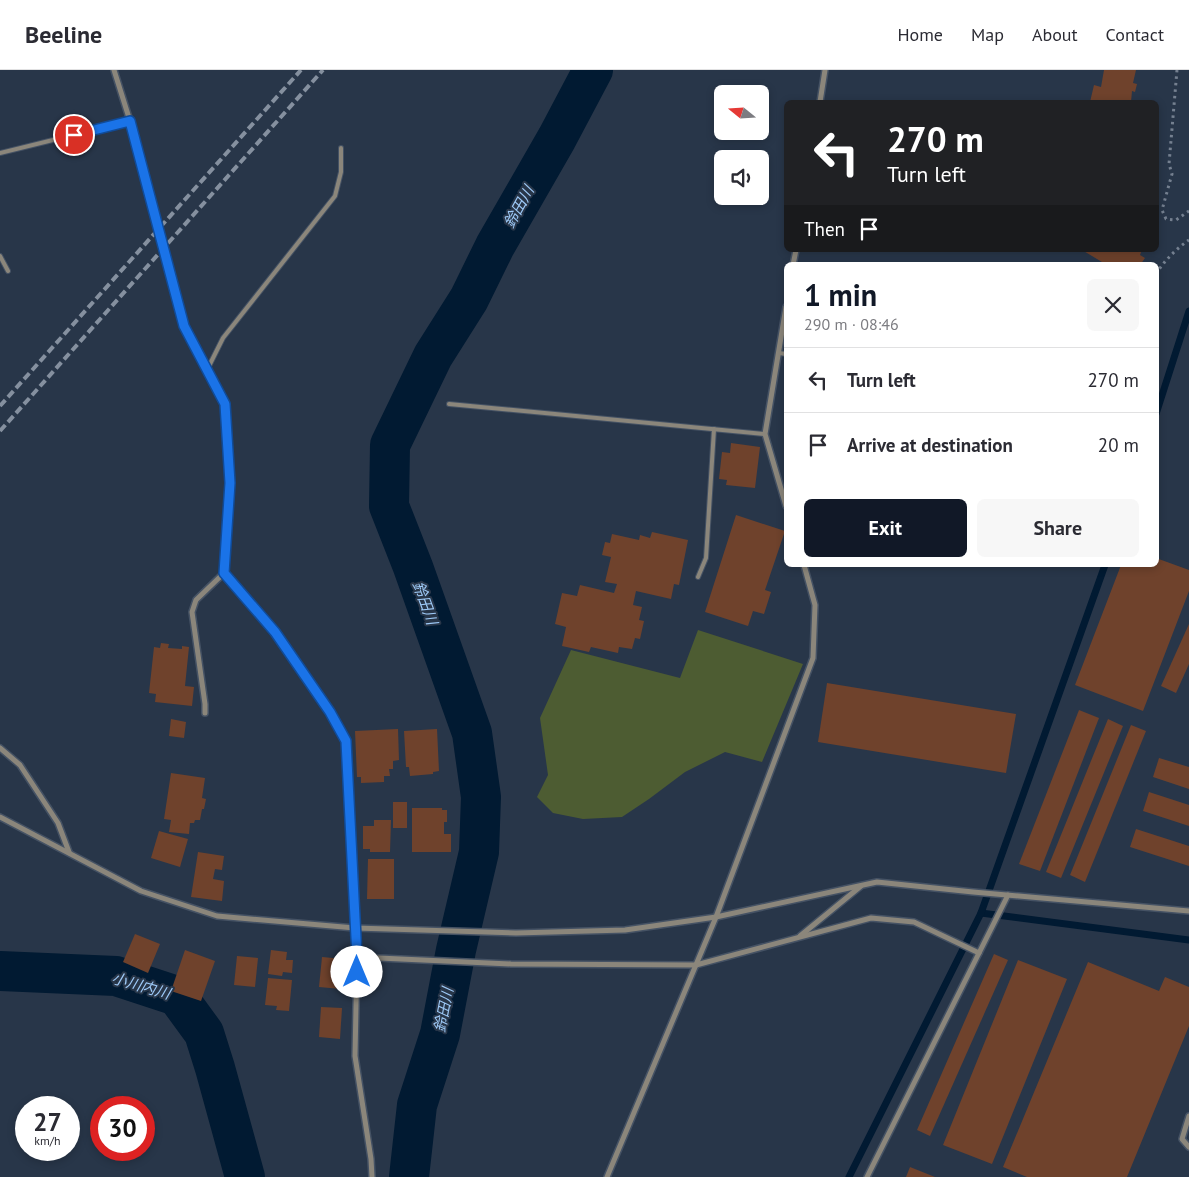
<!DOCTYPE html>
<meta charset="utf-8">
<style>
body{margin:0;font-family:"PT Sans","Noto Sans JP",sans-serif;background:#f7f7f7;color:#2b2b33;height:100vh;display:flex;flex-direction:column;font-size:19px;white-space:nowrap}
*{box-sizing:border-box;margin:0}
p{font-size:16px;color:#7c7c81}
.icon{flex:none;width:28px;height:28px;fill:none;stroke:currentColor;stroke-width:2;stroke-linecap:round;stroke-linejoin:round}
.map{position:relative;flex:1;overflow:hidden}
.sheet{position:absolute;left:784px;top:192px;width:375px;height:305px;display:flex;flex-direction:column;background:#fff;border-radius:8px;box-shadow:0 2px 8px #0003}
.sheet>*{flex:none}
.hud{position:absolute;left:784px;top:30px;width:375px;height:152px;border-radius:8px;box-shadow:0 2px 8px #0003;background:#202124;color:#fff;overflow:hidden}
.needle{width:32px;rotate:288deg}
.tools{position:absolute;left:714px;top:15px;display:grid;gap:10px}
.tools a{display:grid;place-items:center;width:55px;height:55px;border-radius:8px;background:#fff;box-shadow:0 2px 8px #0003;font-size:25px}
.speed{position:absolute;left:15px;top:1026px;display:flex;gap:10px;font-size:25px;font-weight:700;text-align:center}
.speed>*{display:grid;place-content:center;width:65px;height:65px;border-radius:50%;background:#fff;box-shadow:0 2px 8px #0003;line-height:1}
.speed small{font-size:12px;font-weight:400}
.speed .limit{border:8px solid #d22;background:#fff;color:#111}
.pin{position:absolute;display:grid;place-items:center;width:42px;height:42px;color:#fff;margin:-21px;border:2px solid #fff;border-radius:50%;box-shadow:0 1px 5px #0007}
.me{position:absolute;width:55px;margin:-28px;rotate:0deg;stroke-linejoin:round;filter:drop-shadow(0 0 4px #0008)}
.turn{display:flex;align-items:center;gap:18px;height:105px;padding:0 20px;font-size:22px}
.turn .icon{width:65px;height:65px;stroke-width:2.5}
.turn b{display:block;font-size:35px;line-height:42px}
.then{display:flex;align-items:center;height:48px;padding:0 20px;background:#0003;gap:10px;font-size:19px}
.round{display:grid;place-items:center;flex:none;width:52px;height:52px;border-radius:8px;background:#f7f7f7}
.summary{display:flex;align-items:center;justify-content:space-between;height:85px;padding:0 20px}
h1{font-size:30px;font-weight:800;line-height:38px;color:#111827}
.button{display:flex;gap:10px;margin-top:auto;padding:10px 20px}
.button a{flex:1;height:58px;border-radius:8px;background:#111827;color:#fff;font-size:20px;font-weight:800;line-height:58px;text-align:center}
.button a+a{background:#f7f7f7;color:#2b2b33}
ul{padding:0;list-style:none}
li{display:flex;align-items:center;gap:15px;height:65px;padding:0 20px;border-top:1px solid #e1e1e2}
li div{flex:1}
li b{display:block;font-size:19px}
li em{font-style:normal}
header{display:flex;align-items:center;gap:30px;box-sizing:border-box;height:70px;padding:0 25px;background:#fff;border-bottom:1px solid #e1e1e2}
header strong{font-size:24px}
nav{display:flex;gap:28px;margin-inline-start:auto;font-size:18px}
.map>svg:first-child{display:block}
.green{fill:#4d5c32}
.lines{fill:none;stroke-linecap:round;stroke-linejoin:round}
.stream{stroke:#011a32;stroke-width:7}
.river{stroke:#011a32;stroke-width:40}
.building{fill:#6f422c}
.lane-casing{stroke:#455264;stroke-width:6}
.street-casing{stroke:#455264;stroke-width:8}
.path{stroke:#758090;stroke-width:3;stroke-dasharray:2.5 4;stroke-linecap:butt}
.lane{stroke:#8b867b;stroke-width:4}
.street{stroke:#8b867b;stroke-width:5}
.rail{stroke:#85909f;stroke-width:4;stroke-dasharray:8 4;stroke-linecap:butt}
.route-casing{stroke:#114b97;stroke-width:12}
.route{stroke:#1a73e8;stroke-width:9}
.labels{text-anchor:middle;stroke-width:4;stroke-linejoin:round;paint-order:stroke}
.water-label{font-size:15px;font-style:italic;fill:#9ecaf8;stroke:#283649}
</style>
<header>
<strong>Beeline</strong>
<nav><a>Home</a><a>Map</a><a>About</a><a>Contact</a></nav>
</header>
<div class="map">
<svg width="1189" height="1107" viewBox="0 0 1189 1107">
<rect width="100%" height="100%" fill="#283649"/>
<path class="green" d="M698,560L803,594L762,692L725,682L685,702L649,729L622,747L583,749L553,743L537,727L548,705L540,648L571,580L680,608Z"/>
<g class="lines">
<g class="stream">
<path d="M1156,344L1189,241"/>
<path d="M981,843L1189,870"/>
<path d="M849,1107L981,843L1105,495"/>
</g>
<g class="river">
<path d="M0,901L116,906L177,926L204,963L215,998L245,1107"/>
<path d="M409,1107L417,1035L440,964L456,880L479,782L481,727L472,663L413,497L389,436L390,375L433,286L469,229L495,176L557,68L593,0"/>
</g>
</g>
<g class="building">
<path d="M1104,0H1136L1133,13L1137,14L1135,22L1132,21L1131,32H1090L1094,15L1101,17Z"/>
<path d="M1082,180H1142L1140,185L1145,188L1140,195H1107Z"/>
<path d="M731,373L760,377L755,418L726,415L727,410L719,409L722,382L730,383Z"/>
<path d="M736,445L785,461L765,520L771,522L764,544L753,541L748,556L705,542Z"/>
<path d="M652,462L688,470L679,515L674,514L671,529L636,521L633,535L642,537L639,550L644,551L640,569L635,568L632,579L619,577L618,583L591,577L589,582L562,576L566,557L555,554L562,523L577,526L580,515L614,523L617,514L605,512L611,487L602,485L605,472L610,473L612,464L639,470L640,465L650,468Z"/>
<path d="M1156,488L1189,500V521L1143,641L1075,615L1121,495H1156Z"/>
<path d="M1189,554V594L1176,623L1161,616Z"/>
<path d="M161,573L169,574L168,578L182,579V576L189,577L185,616L194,617L192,636L155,632L156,624L149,623L154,577L160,578Z"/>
<path d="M827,613L1016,644L1006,703L818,672Z"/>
<path d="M1079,640L1099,648L1040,801L1019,794Z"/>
<path d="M171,649L186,652L184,668L169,666Z"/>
<path d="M1108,649L1123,656L1061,808L1046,802Z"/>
<path d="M1131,655L1146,661L1085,812L1070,805Z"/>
<path d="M398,659L399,690L393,691V699H389L390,706H384V712L361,713V707H357L355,661Z"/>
<path d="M437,659L439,701L433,702V704L410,706L409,697H406L404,661Z"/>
<path d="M1159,688L1189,697V719L1153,707Z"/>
<path d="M171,703L205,708L202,728L206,729L204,739H202L200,750H195L194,753H190L189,764L169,762L171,750L164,749Z"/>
<path d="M1149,722L1189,735V756L1143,741Z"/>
<rect x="393" y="732" width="14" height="26"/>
<path d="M412,738H442V740H447V752H444V764H451V782H412Z"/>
<path d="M374,750H391L390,782H370V779H363V756H374Z"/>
<path d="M1136,759L1189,776V796L1130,777Z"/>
<path d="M159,761L188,769L180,797L151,788Z"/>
<path d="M198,782L224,786L222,800L215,799L213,809L224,811L222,831L191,827Z"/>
<path d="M368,789H394V829H367Z"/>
<path d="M135,864L160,874L148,903L123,892Z"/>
<path d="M185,880L215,891L201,931L171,921Z"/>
<path d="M271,880L287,882L286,890H293L292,903L283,902L282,906L268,904Z"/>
<path d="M994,884L1008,890L930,1066L917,1060Z"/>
<path d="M237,886L258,888L255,917L234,915Z"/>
<path d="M322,887L344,889L341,919L319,917Z"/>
<path d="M1018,890L1067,909L992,1094L943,1075Z"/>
<path d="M1088,892L1159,921L1165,907L1189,917V956L1127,1107H1027L1003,1097Z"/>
<path d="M268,908L292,910L289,941L276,940L277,936L265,935Z"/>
<path d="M321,937L342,938L340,969L319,967Z"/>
<path d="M910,1097L935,1107H906Z"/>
</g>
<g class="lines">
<defs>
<g id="lane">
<path d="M0,83L130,51"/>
<path d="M0,186L8,201"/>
<path d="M779,283L786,284"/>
<path d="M207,300L223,268L335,126L341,102V78"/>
<path d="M449,334L765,364"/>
<path d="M698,507L706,488L714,359"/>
</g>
<g id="street">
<path d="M114,0L130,51L184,256L225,334L230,413L224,503L275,562L330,642L346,671L357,887L355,986L371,1089L372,1107"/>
<path d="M820,32L825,0"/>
<path d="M793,195L796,180"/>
<path d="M786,237L765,364L786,436"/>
<path d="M205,643V634L192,542L196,530L224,503"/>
<path d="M0,678L20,695L58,753L69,782"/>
<path d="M0,747L141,821L217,846L355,858L516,863L625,860L716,847L877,812L973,822L1189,841"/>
<path d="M800,866L861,816"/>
<path d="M357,887L511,894L696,895L871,848L914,852L979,883"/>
<path d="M1189,1046L1182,1069L1189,1077"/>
<path d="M607,1107L716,847L813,588L815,535L804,495"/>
<path d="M867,1107L1008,825"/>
</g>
</defs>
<use href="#lane" class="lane-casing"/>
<use href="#street" class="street-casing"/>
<g class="path">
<path d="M1177,0L1169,94L1172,104L1162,140L1166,149L1176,150L1189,141"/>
<path d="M1156,204C1164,191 1176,179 1189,170"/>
</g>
<use href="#lane" class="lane"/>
<use href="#street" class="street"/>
<g class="rail">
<path d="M0,336L301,0"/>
<path d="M0,361L323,0"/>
</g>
</g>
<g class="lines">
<defs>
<path id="route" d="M74,65L130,51L184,256L225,334L230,413L224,503L275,562L330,642L346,671L357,887V902"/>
</defs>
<use href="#route" class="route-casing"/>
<use href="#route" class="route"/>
</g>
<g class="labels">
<g class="water-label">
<text transform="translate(519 137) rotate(-61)" y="5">鈴田川</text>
<text transform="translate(425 533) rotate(70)" y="5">鈴田川</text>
<text transform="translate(141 916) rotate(16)" y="5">小川内川</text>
<text transform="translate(444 940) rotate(-79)" y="5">鈴田川</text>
</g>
</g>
</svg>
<div class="tools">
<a><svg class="needle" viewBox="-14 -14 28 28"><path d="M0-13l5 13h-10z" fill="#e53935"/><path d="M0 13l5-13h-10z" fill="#7c7c81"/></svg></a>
<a><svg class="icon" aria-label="sound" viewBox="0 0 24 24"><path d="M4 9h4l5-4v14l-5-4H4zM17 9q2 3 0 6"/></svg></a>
</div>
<div class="speed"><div>27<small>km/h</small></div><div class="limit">30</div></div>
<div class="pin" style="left:74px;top:65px;background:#d93025"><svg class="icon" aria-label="arrive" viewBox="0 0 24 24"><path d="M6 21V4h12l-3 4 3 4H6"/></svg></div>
<svg class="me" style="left:357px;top:902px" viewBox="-20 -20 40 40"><circle r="19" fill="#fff"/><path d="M0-13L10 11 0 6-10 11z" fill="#1a73e8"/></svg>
<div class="hud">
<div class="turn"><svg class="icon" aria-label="left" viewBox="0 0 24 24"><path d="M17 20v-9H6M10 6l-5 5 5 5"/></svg><div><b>270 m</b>Turn left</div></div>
<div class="then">Then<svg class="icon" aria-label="arrive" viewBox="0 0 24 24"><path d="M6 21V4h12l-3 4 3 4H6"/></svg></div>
</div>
<section class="sheet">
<div class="summary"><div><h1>1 min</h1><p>290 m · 08:46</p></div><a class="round"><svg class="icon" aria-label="close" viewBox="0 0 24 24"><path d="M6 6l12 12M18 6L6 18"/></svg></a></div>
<ul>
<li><svg class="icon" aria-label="left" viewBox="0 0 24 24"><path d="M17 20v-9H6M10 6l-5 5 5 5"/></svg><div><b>Turn left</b></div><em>270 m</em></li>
<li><svg class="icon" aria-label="arrive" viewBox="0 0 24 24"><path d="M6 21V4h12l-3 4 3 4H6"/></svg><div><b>Arrive at destination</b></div><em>20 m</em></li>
</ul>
<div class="button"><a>Exit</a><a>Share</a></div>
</section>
</div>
